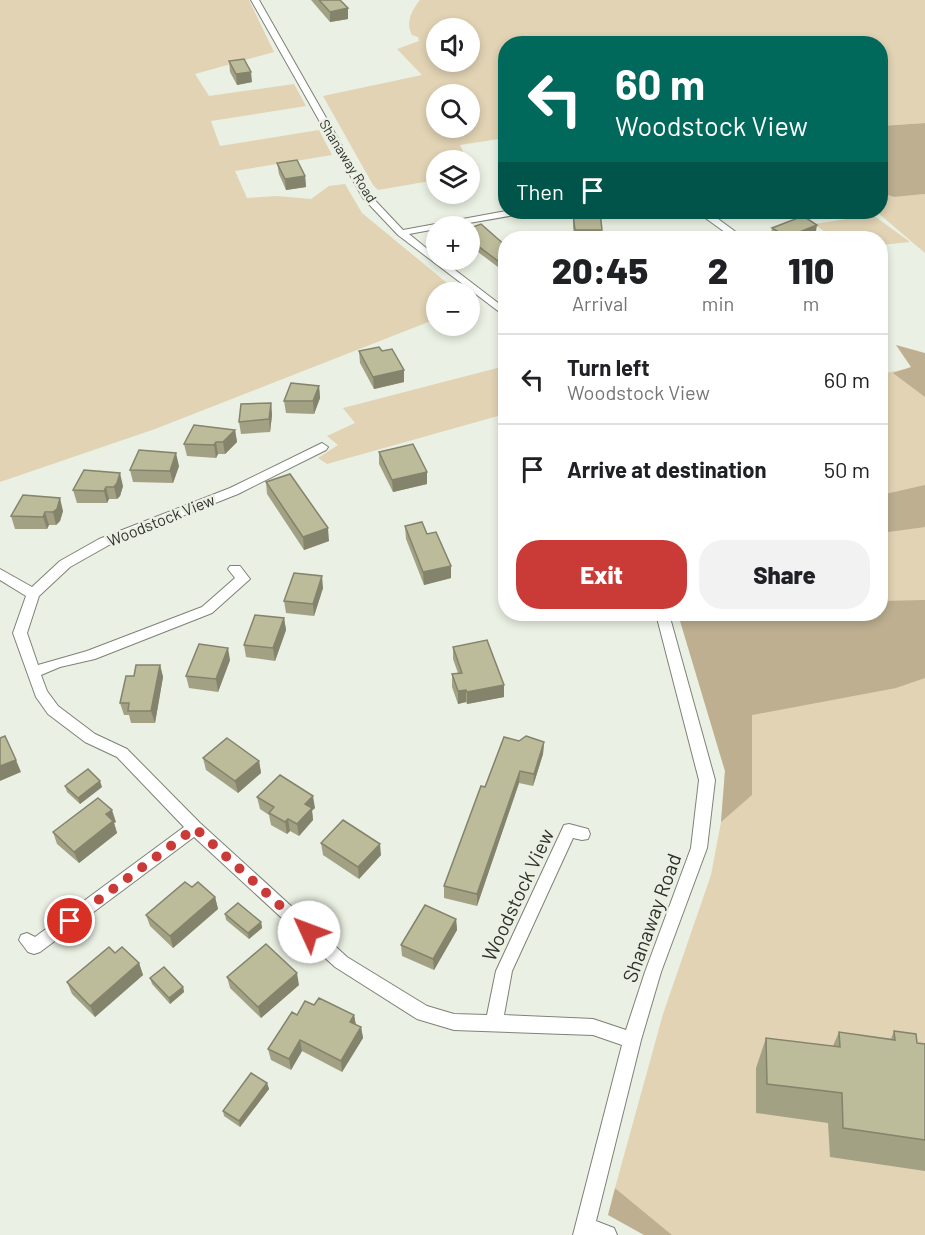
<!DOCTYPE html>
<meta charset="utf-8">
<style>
body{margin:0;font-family:Barlow,sans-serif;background:#f2f2f2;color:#202124;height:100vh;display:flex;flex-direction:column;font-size:22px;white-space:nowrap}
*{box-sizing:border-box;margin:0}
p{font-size:20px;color:#757577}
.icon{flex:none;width:33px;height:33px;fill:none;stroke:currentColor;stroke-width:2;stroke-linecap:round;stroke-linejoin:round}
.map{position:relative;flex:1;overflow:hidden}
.side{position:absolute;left:498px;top:231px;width:390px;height:390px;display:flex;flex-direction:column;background:#fff;border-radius:24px;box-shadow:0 3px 9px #0003}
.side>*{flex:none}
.hud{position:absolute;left:498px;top:36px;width:390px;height:183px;border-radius:24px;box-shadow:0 3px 9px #0003;background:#00695c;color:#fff;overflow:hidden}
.fabs{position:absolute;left:426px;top:18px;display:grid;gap:12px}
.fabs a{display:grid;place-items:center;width:54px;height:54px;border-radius:50%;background:#fff;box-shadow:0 3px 9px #0003;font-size:30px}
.pin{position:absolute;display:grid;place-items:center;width:51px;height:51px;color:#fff;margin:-26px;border:3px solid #fff;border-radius:50%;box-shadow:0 2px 6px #0007}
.me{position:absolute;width:66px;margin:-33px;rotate:313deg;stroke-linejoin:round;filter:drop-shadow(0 0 4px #0008)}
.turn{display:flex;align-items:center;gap:21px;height:126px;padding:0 18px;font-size:27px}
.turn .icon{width:78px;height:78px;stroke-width:2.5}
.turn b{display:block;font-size:42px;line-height:51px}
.then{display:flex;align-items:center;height:57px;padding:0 18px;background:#0003;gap:12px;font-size:22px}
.eta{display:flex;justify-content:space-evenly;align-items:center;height:102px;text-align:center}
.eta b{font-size:36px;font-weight:800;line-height:42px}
.action{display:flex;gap:12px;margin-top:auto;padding:12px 18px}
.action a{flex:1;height:69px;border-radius:24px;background:#ca3b38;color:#fff;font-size:24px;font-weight:800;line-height:69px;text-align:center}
.action a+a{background:#f2f2f2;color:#202124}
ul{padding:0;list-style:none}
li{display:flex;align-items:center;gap:18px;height:90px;padding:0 18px;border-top:2px solid #e0e0e0}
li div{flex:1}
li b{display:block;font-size:22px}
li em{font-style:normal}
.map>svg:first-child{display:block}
.green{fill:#e1d3b4;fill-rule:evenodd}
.forest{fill:#bdaf90}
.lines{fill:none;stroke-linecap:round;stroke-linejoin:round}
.minor-casing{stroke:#7d8276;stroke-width:2}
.minor{fill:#fff;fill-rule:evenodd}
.wall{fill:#a2a184}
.shaded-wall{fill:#84836c}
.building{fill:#bcbb9a;stroke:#84836c;stroke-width:1.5}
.route{stroke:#ca3b38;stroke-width:10;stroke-dasharray:0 18}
.labels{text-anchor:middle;stroke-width:5;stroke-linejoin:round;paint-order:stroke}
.far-street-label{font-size:14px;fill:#2f312c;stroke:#eaf0e3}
.street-label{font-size:16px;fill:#2f312c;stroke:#eaf0e3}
.near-street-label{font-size:20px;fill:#2f312c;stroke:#eaf0e3}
</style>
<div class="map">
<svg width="925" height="1235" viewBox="0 0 925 1235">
<rect width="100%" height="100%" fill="#eaf0e3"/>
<g class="green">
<path d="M0,0H249L274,52L195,74L209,96L294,84L306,106L211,121L220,146L319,130L332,155L235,171L247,198L277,196L311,199L329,186L345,184L362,213L458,292H436V319L155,429L0,482Z"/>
<path d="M420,0H925V123L881,126L880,44H506L505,138L460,145L467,160H436V180L378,190L373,185L323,96L422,75L397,49L419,41L418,37L412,35C405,22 412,10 420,0ZM436,28H470V62H436ZM436,94H470V128H436Z"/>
<path d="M881,193L894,197L925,194V253L877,212H880Z"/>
<path d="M873,215L910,242L881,245L880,238H834L814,224Z"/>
<path d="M925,365V1235H672L615,1188L663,1014L711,875L721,822L725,771L678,614H880L881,374Z"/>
<path d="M505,366V414L327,464L318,458L338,445L327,436L355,423L343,408Z"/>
</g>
<g class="forest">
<path d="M925,123V194L894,197L881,193V175L888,169L881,164V126Z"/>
<path d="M896,345L925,353V397L893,373L911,367Z"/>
<path d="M925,485V527L881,533V495Z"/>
<path d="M925,600V678L896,688L752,715V795L721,822L725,771L678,614H880L881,601Z"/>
<path d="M615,1188L672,1235H644L608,1215Z"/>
</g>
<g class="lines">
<defs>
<g id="minor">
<path d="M251,0H259L370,195L403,230L506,211L519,212L515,215L452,226H436V229L409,234L436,256V260H442L506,309V317L398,235L363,198Z"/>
<path d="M692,212L710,213L744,238H733L704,217Z"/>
<path d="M322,443L328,447L326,450L238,494L109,545L70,567L39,596L27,633L38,665L87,651L202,607L235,578L228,569L230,566H240L250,579L212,613L95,659L60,667L41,675L47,691L58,706L95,734L127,749L200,823L347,957L427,1006L454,1014L487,1015L496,971L564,825L569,824L588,829L590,834L588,839L582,840L573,838L512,971L504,1015L593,1019L626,1030L645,972L691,848L699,780L656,614H669L715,780L707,848L661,972L641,1040L596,1221L614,1228L617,1235H573L622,1045L593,1035L454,1030L417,1019L335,967L194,837L40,952L34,954L28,952L19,940L21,935L27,933L35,937L184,827L117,757L85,742L48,714L36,697L13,633L26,596L0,580V569L32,587L60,561L99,539L230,488Z"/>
</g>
</defs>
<use href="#minor" class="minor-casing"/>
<use href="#minor" class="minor"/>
</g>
<g class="wall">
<path d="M311,0H340L348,8V19L330,22Z"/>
<path d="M229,61L252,82L237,85L230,72Z"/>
<path d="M277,163L305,176L306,187L286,190L279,174Z"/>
<path d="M573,214L602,230V238H574L573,226Z"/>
<path d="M470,228L506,246V273L470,246Z"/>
<path d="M772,228L815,237L810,238H770Z"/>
<path d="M359,351H382L404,382L374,389L360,363Z"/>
<path d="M319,386L320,398L314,414L286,413L284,401Z"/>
<path d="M271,403L272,415L270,432L241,434L239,422Z"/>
<path d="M235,430L237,442L225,454H218L216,458L187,456L184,444Z"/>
<path d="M379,452L427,472V484L393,492L379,464Z"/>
<path d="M179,466L173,483L133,482L130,470Z"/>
<path d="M266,482L329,541L304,550L267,494Z"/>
<path d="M123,486L120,496L117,499H109L107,503H77L73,490Z"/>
<path d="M63,511L60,521L56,525H49L47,529H15L11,516Z"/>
<path d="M405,526L427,534L451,578L424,585L406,539Z"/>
<path d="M323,588L314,616L286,613L284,601Z"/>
<path d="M284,618L286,630L275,661L246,657L244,645Z"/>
<path d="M453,647L504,697L467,704L466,702L458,704L452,687V674L458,673L453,659Z"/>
<path d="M230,660L218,692L189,688L186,676Z"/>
<path d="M160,665L163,677L155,723H131L129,715H124L120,703L134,676Z"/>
<path d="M519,741L544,742L543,754L533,786L519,783L477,906L444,898V886L485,787Z"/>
<path d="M203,758L259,761L261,773L238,793L206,770Z"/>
<path d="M65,786L102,787L80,804L67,792Z"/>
<path d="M257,797L315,808L312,811L313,820L299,836L290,831L287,834L271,825L269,815L260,809Z"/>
<path d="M116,822L114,823L117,833L79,863L57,844L53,832Z"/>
<path d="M321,843L381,855L359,879L323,855Z"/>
<path d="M192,887L215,897L218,909L173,948L150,926L146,915Z"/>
<path d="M225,914L261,922L262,928L249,939L226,920Z"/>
<path d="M456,919L457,930L434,970L402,956L401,945Z"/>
<path d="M115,953L139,963L143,975L95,1017L72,994L67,982Z"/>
<path d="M227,977L299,985L261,1018L230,988Z"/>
<path d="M150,978L183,987L184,992L170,1004L152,984Z"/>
<path d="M314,1005L354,1015L356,1025L361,1027L363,1038L342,1072L302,1051L291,1070L271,1060L268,1049L297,1015Z"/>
<path d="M894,1031L917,1043L925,1044V1171L830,1157L828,1123L756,1113V1068L766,1038L833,1046L839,1032L891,1039Z"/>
<path d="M267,1083L269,1089L240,1127L224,1116L223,1111Z"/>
</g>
<g class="shaded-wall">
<path d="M348,8V19L330,22V12Z"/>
<path d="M251,72L252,82L237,85L236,74Z"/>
<path d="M305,176L306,187L286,190L285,179Z"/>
<path d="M817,225L815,237L810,238H786L787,237Z"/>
<path d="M404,370V382L374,389L373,377Z"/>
<path d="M319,386L320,398L314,414L313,401Z"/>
<path d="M271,403L272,415L270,432L269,419Z"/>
<path d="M235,430L237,442L225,454L223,442Z"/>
<path d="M216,442L218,454L216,458L214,445Z"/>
<path d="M176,453L179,466L173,483L170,471Z"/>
<path d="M427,472V484L393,492L392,480Z"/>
<path d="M120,473L123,486L120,496L117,499L114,487Z"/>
<path d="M106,487L109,499L107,503L104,491Z"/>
<path d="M60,498L63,511L60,521L56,525L53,512Z"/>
<path d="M45,512L49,525L47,529L43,517Z"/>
<path d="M328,528L329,541L304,550L303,537Z"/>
<path d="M451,566V578L424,585L423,572Z"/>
<path d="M322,576L323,588L314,616L313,604Z"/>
<path d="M284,618L286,630L275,661L273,648Z"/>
<path d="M228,648L230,660L218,692L216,679Z"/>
<path d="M160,665L163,677L155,723L151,711Z"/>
<path d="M504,685V697L467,704V692Z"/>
<path d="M466,690V702L458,704V691Z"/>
<path d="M544,742L543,754L533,786L534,774Z"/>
<path d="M16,760L21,772L0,781V766Z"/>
<path d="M259,761L261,773L238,793L235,781Z"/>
<path d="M520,771L519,783L477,906V894Z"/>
<path d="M100,781L102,787L80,804L78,798Z"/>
<path d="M313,796L315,808L312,810L313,820L299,836L297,824L305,804Z"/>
<path d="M112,810L116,822L114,823L117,833L79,863L74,852L106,814Z"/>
<path d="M288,819L290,831L287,834L285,822Z"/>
<path d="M380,844L381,855L359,879L358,867Z"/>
<path d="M215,897L218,909L173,948L170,936Z"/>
<path d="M456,919L457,930L434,970L433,959Z"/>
<path d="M261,922L262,928L249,939L248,933Z"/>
<path d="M139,963L143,975L95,1017L90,1006Z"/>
<path d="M297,973L299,985L261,1018L258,1007Z"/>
<path d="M183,987L184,992L170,1004L169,998Z"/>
<path d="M354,1015L356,1026L350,1022Z"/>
<path d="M361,1027L363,1038L342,1072L341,1061Z"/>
<path d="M300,1040L302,1051L291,1070L289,1059Z"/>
<path d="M267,1083L269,1089L240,1127L239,1121Z"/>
</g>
<g class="building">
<path d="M319,0H340L348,8L330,12Z"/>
<path d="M244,59L251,72L236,74L229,61Z"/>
<path d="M297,160L305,176L285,179L277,163Z"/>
<path d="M584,212H600L602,230H575L573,214H584Z"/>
<path d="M803,216L817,225L787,237L772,228Z"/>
<path d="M481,224L506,246V267L470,240V228Z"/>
<path d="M379,347L382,351L392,349L404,370L373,377L359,351Z"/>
<path d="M291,383L319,386L313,401H284Z"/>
<path d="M271,403L269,419L239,422L241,404Z"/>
<path d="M194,425L235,430L223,442H216L214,445L184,444Z"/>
<path d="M413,444L427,472L392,480L379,452Z"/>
<path d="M139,450L176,453L170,471L130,470Z"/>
<path d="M84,470L120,473L117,483L114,487H106L104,491L73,490Z"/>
<path d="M290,474L328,528L303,537L266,482Z"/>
<path d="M23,495L60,498L57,509L53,512H45L43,517L11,516Z"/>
<path d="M422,522L427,534L436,532L451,566L423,572L405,526Z"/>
<path d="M294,573L322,576L313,604L284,601Z"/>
<path d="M255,615L284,618L273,648L244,645Z"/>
<path d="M487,640L504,685L467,692L466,690L458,691L452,674L462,673L453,647Z"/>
<path d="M199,644L228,648L216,679L186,676Z"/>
<path d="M136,665H160L151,711H128L129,703H120L126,676H134Z"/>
<path d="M5,736L16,760L0,766V738Z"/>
<path d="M526,736L544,742L534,774L520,771L477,894L444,886L481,786L485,787L504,737L519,741Z"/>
<path d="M227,738L259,761L235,781L203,758Z"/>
<path d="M88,769L100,781L78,798L65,786Z"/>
<path d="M280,775L313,796L305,804L312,808L297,824L288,819L285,822L269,813L274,807L257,797Z"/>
<path d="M98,798L112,810L106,814L113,821L74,852L53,832Z"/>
<path d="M343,820L380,844L358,867L321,843Z"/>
<path d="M185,882L192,887L198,882L215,897L170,936L146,915Z"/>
<path d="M238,903L261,922L248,933L225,914Z"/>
<path d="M425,905L456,919L433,959L401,945Z"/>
<path d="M266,944L297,973L258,1007L227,977Z"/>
<path d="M109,947L115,953L122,947L139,963L90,1006L67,982Z"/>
<path d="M164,967L183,987L169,998L150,978Z"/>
<path d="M319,998L354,1015L350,1022L361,1027L341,1061L300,1040L289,1059L268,1049L292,1012L297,1015L305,1001L314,1005Z"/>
<path d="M894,1031L916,1034L917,1043L925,1044V1140L843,1128L842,1093L767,1084L766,1038L840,1047L839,1032L895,1040Z"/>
<path d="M251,1073L267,1083L239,1121L223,1111Z"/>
</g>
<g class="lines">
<path class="route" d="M70,921L195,828L309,932"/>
</g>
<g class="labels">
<g class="far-street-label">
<text transform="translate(348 161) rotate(58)" y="5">Shanaway Road</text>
</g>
<g class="street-label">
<text transform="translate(161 520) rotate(-22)" y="6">Woodstock View</text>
</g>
<g class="near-street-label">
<text transform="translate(518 895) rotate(-65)" y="7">Woodstock View</text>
<text transform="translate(652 918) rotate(-70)" y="7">Shanaway Road</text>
</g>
</g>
</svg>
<div class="fabs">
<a><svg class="icon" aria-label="sound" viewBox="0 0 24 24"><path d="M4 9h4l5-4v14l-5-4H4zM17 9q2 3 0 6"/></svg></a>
<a><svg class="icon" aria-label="search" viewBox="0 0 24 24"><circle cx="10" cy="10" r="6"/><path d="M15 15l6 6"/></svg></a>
<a><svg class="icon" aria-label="layers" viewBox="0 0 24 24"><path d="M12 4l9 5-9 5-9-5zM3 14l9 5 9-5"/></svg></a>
<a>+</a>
<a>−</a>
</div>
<div class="pin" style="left:70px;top:921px;background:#d93025"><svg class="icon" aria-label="arrive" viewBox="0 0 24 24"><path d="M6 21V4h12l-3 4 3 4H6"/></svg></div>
<svg class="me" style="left:309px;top:932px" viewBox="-20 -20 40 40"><circle r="19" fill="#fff"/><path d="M0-13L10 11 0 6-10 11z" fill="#ca3b38"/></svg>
<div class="hud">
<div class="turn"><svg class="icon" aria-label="left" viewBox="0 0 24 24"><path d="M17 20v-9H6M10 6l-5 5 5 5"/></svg><div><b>60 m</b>Woodstock View</div></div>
<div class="then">Then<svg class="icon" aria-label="arrive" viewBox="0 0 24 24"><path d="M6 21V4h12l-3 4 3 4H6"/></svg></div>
</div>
<section class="side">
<div class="eta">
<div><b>20:45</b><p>Arrival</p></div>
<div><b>2</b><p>min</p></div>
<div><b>110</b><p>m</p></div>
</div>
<ul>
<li><svg class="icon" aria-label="left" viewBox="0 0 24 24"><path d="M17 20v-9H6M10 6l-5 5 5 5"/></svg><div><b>Turn left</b><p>Woodstock View</p></div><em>60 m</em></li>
<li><svg class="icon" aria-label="arrive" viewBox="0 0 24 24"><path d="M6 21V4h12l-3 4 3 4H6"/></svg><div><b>Arrive at destination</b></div><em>50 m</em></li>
</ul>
<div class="action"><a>Exit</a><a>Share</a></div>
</section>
</div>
